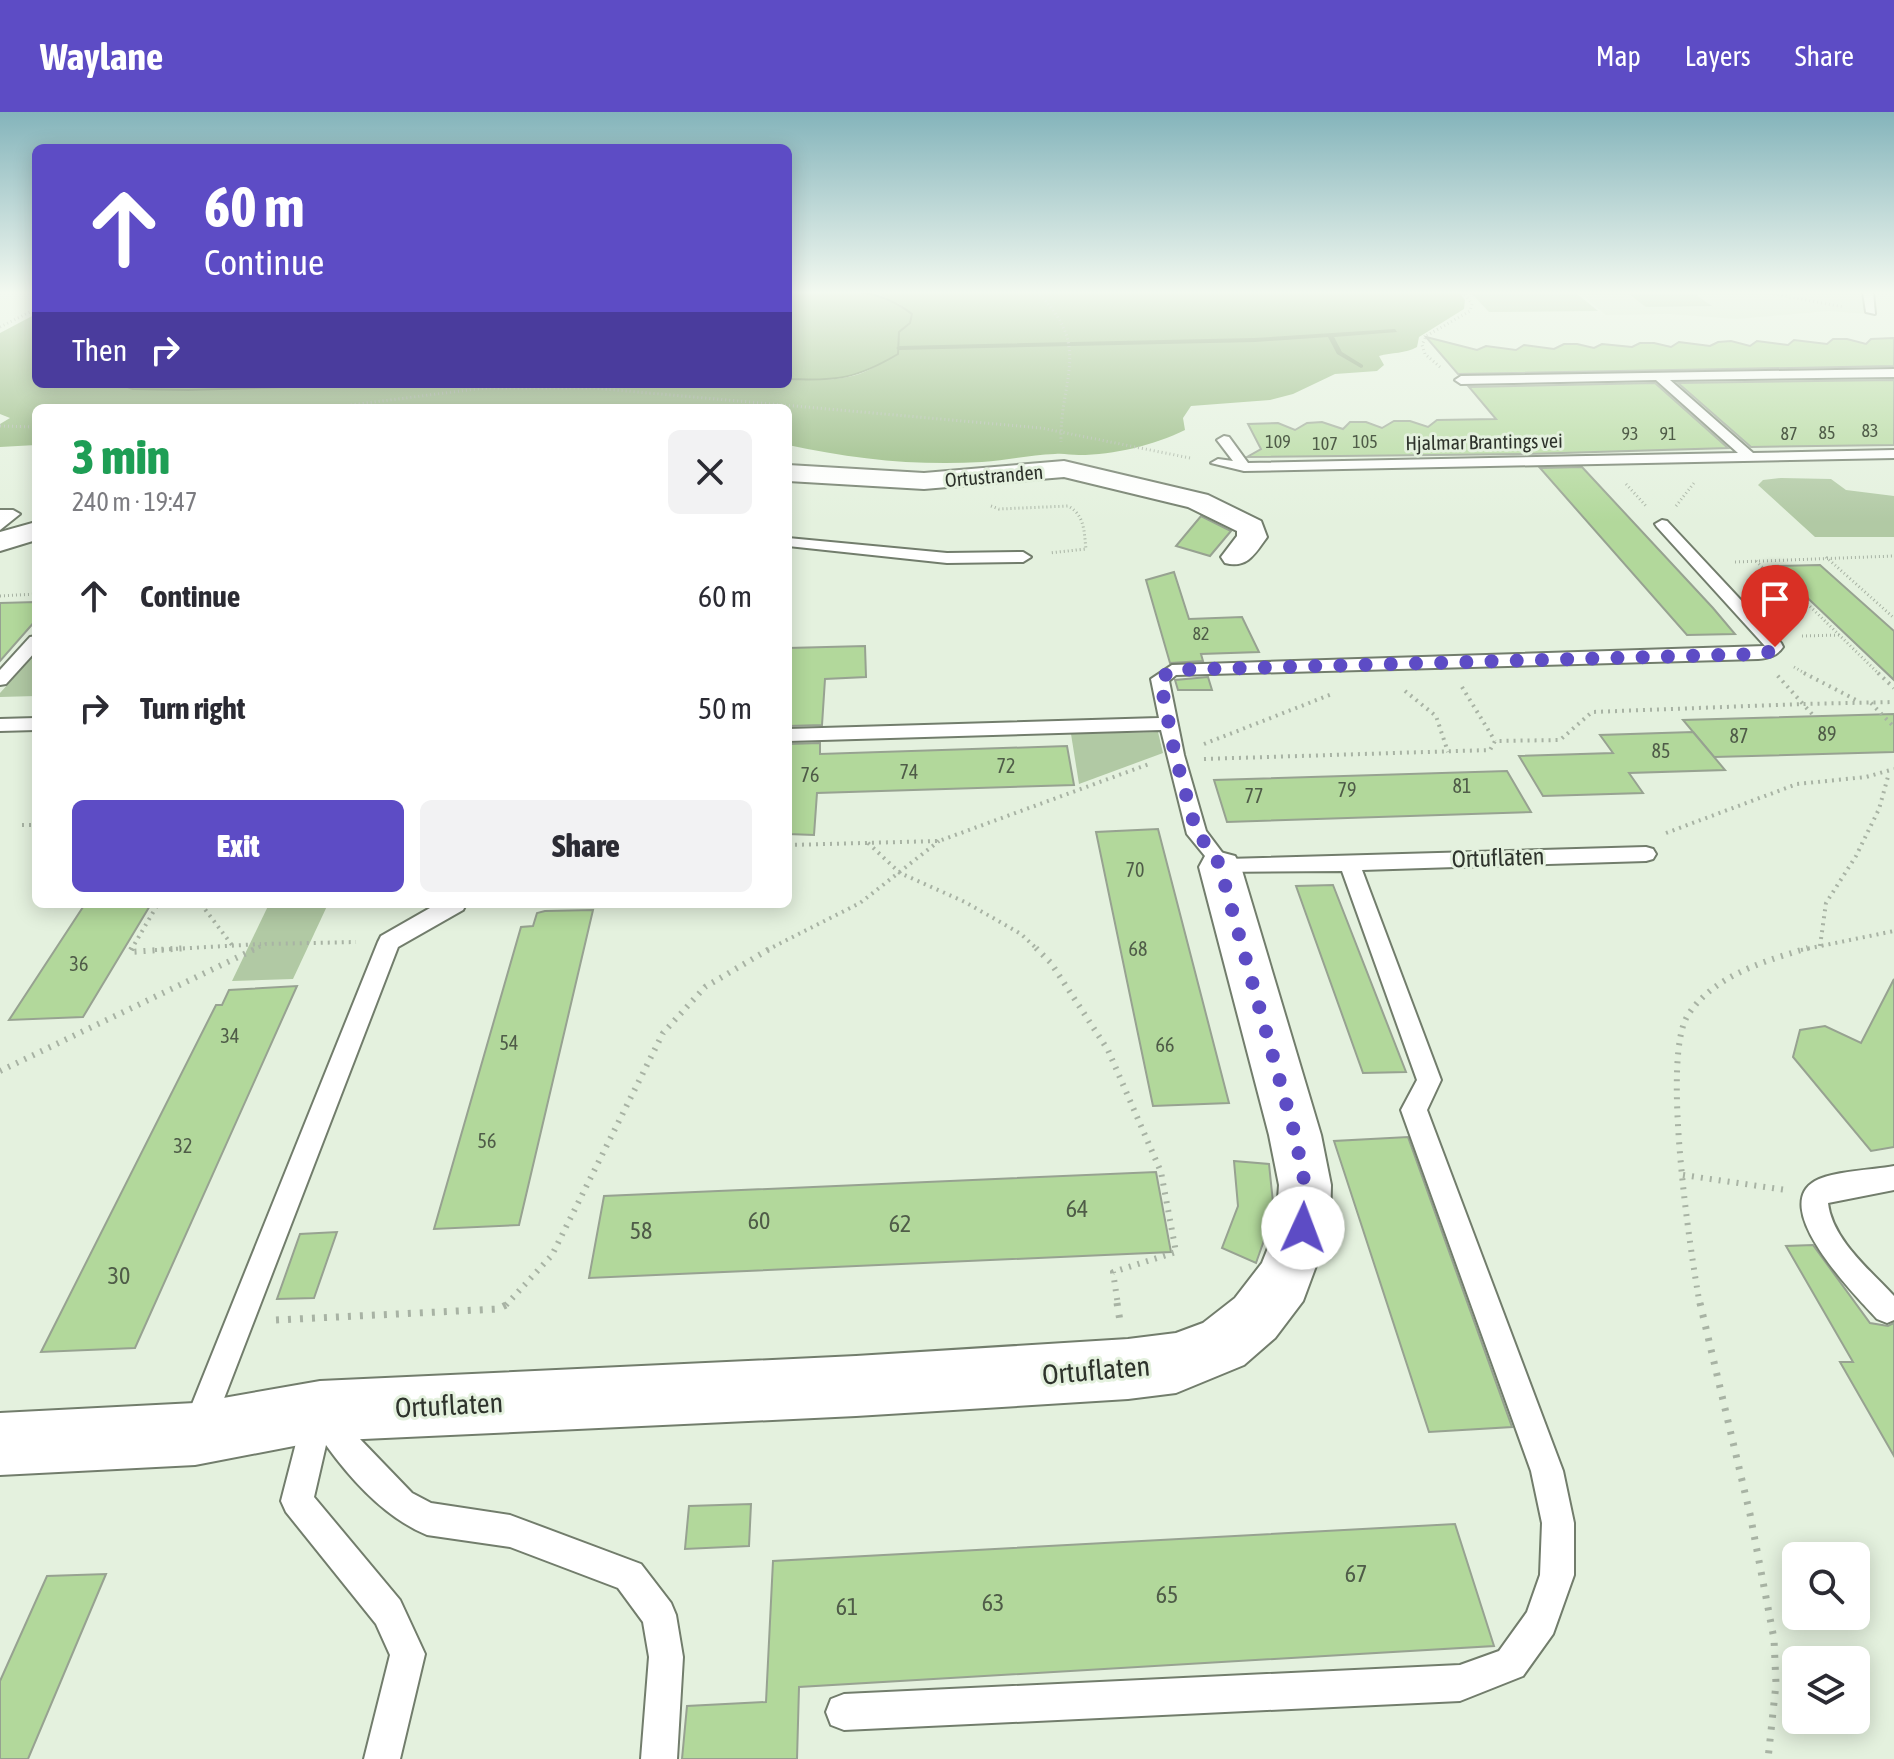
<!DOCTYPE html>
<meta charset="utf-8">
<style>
body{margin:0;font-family:"Asap Condensed",sans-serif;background:#f2f2f3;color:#2b2b33;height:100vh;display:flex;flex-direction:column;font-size:30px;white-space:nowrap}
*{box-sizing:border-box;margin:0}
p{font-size:26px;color:#7c7c81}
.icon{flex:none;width:44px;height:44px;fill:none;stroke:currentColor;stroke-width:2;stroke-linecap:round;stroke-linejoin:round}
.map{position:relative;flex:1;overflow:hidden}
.side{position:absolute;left:32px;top:292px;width:760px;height:504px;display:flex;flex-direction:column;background:#fff;border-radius:12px;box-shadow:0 4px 20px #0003}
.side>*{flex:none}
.hud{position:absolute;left:32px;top:32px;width:760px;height:244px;border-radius:12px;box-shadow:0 4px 20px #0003;background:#5d4cc5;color:#fff;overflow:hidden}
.tools{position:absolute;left:1782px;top:1430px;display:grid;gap:16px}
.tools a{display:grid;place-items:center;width:88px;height:88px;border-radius:12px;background:#fff;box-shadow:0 4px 20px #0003;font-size:40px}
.pin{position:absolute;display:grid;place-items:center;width:68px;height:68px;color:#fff;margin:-82px -34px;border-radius:50% 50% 50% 0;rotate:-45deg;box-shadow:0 0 8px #0007}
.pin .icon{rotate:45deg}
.me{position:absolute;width:88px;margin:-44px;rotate:2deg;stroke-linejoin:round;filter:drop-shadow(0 0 6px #0008)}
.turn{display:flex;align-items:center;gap:28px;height:168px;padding:0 40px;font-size:36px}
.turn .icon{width:104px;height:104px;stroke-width:2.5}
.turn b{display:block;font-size:56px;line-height:68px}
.then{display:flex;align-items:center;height:76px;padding:0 40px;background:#0003;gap:16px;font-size:30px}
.round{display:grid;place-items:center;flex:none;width:84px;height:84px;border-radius:12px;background:#f2f2f3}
.summary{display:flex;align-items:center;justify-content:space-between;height:136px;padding:0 40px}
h1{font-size:48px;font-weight:800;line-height:60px;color:#1e9e55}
.cta{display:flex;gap:16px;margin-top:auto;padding:16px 40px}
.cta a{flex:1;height:92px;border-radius:12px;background:#5d4cc5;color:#fff;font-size:32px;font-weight:800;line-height:92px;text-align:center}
.cta a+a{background:#f2f2f3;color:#2b2b33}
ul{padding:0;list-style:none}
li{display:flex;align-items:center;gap:24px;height:112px;padding:0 40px}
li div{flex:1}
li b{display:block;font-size:30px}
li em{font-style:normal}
header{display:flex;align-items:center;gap:48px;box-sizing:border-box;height:112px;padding:0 40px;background:#5d4cc5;color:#fff}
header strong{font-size:38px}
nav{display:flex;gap:44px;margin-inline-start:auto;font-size:28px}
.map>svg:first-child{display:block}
.built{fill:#d7e7ce}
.green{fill:#b1c9a4}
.forest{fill:#90b579}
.water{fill:#8fb478;stroke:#728d61;stroke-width:2}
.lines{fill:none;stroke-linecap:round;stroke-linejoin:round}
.stream{fill:#728d61;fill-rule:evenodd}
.building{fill:#b2d89b;stroke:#97a291;stroke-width:2}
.service-casing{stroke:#727d6c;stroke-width:4}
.minor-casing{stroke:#727d6c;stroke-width:4}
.path-far3{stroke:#a8b3a4;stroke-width:3;stroke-dasharray:1 3;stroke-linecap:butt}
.path-far2{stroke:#a8b3a4;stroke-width:4;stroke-dasharray:2 5;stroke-linecap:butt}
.path-far1{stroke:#a8b3a4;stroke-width:6;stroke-dasharray:2 7;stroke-linecap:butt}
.path{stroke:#a8b3a4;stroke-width:7;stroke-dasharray:3 9;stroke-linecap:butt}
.service{fill:#fff;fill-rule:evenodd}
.minor{fill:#fff;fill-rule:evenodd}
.route{stroke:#5d4cc5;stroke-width:14;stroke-dasharray:0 25.2}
.labels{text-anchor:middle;stroke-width:6;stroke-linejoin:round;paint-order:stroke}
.far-number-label{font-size:18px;fill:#4f5c48}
.far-street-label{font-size:20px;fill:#2e332c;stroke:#e4f1de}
.number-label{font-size:20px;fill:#4f5c48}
.street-label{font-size:24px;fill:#2e332c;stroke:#e4f1de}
.near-number-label{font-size:24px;fill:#4f5c48}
.near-street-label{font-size:28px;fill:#2e332c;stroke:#e4f1de}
</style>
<header>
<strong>Waylane</strong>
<nav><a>Map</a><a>Layers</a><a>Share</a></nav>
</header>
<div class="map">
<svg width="1894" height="1647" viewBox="0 0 1894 1647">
<rect width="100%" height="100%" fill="#e4f1de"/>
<path class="built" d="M1578,180H1862L1867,202L1828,199L1737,207L1669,202L1606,203Z"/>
<g class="green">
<path d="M1470,180H1575L1598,199L1489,200Z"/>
<path d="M1626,180H1692L1712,194L1646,195Z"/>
<path d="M1781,366L1831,367L1846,378L1894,384V425H1815L1758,373L1763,368Z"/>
<path d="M36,541V584L0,585V581Z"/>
<path d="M1158,620L1163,641L1079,672L1071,622Z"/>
<path d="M269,792H328L293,867L232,869Z"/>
</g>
<path class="forest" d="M874,180H1459L1465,188L1464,197L1419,225L1417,235C1405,242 1392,240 1379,244L1384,253L1377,259L1335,262L1293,282L1270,288L1191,294L1183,306L1185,318C1154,333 1114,343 1079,343C1071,343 1063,341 1055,342C1030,343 1006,348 982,350C917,354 852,347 788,333V296H36V333L0,335V312L10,306L0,302V221L36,202V272L313,276L384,272H788V267C834,269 865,270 899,236V220L910,211L901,193Z"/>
<g class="water">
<path d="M788,180C835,179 873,171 912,202L910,211L899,220L898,242C856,267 837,269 788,267Z"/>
<path d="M119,272H384L188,278L133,277Z"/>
</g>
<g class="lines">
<path class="stream" d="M1395,217L1397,220L1334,225L1342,240L1363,253V255L1361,256L1337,242L1328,225L1255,230L899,238L896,236L899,234L1255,226Z"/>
</g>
<g class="building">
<path d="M1426,225L1477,238L1486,234L1516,238L1524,233L1554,237L1564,232H1577L1594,236L1602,232L1632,235L1640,231H1654L1671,235L1679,230L1710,234L1718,230L1731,229L1750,234L1757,229L1788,233L1794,228L1827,232L1833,227H1847L1866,232L1871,227L1894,226V254L1458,262Z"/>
<path d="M1894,268V333L1751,335L1678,271Z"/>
<path d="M1655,271L1728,336L1528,342L1247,345L1261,337L1248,312L1278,311L1295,318L1307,311L1322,310L1343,317L1350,310H1366L1382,316L1394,309H1410L1428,315L1437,308L1496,307L1469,275Z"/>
<path d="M1582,355L1713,496L1735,522L1687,523L1540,356Z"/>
<path d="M1201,404L1231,419L1210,444L1176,434Z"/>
<path d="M1820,453L1894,519V568L1774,454Z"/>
<path d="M1174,460L1189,507L1242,505L1259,540L1201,542L1203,549L1170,551L1146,468Z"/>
<path d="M36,490V508L0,549V491Z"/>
<path d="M865,534L866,565L825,567L822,613L788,614V536Z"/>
<path d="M1208,565L1212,578H1178L1175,568Z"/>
<path d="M1894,602V640L1714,645L1683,608Z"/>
<path d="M1693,620L1725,658L1629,661L1643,681L1543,684L1519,644L1613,641L1600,623Z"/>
<path d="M820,631V642L1067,634L1074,673L817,681L814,723L788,722V632Z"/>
<path d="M1507,659L1531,700L1227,710L1214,668Z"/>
<path d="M1158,717L1229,991L1153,994L1096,720Z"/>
<path d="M1333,773L1406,960L1363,961L1296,774Z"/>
<path d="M85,792H151L83,905L9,908Z"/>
<path d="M593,798L519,1113L434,1117L521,815L533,814L537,801L545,799Z"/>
<path d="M1894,867V1035L1871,1039L1793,945L1800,918L1825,914L1861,931Z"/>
<path d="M297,874L135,1236L41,1240L216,893H222L229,878Z"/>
<path d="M1408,1025L1512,1315L1429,1320L1334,1029Z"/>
<path d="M1234,1049L1269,1052L1274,1100L1256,1151L1222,1136L1238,1094Z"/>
<path d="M1156,1060L1171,1140L589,1166L604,1084Z"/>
<path d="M337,1120L314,1186L277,1187L300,1122Z"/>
<path d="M1813,1133L1870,1211L1888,1214L1894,1211V1344L1840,1250H1853L1786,1134Z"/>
<path d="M751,1392L749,1434L685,1437L689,1394Z"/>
<path d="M1455,1412L1494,1534L799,1575L797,1647H682L687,1594L766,1590L773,1449Z"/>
<path d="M106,1462L28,1647H0V1569L47,1464Z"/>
</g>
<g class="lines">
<defs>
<g id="service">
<path d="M1863,180H1873L1875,202L1866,200Z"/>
<path d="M1894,257V265L1670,268L1753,341L1894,338V346L1244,359L1211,351L1218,347L1233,349L1217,328L1224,324L1229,325L1248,351L1738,341L1656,268L1461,272L1455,268L1461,264Z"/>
<path d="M0,398H13L20,402L0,418Z"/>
<path d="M1662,408L1667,409L1781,531L1783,535C1777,544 1769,546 1758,547L1176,563L1169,569L1184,643L1206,719L1227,747L1646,735L1653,737L1656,742L1653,747L1646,749L1362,758L1441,968L1427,998L1563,1359L1574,1411V1463L1553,1522L1523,1564L1460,1589L844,1618L831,1613L826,1600L831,1587L844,1582L1460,1553L1499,1539L1527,1500L1540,1463L1542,1411L1531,1359L1401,998L1417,968L1342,759L1213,760L1205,744L1187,722L1161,618L788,629V617L1159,606L1151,567L1172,553L1765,534L1657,415L1655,412Z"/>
<path d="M788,426L947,441L1023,440L1031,445L1023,450L947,451L788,434Z"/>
<path d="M36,524V539L6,572L0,573V558L30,525Z"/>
<path d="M36,606V618L0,619V607Z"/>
<path d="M437,792H466L463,798L398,835L208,1328L197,1332L186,1328L182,1317L378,830L381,824Z"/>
<path d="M1894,1054V1078L1828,1091C1832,1127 1870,1158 1894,1184V1208L1887,1211L1877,1207C1857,1185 1768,1096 1815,1069C1833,1059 1872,1058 1894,1054Z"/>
<path d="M318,1289L336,1295L359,1326L412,1381L431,1391L510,1403L641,1452L671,1491L676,1503L683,1545L677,1647H641L649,1545L643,1510L618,1476L510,1435L427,1423C386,1406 352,1369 326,1333L314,1385L400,1488L425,1542L400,1647H364L390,1543L376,1512L286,1400L281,1389L303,1304L307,1293Z"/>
</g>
<g id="minor">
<path d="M1064,349L1208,383L1261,409L1267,425C1255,442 1247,457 1225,451L1221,445L1237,424V419L1188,395L1064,365L924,377L788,369V353L924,361Z"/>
<path d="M36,410V428L0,439V420Z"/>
<path d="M1220,740L1235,744L1241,755L1321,1023L1331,1073L1330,1116L1303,1189L1275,1226L1244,1253L1176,1281L1128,1287L856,1304L320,1329L195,1353L0,1363V1301L195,1291L320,1269L856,1244L1128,1227L1176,1221L1203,1211L1235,1186L1262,1151L1276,1116L1279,1073L1269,1023L1199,755L1205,744Z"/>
</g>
</defs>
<use href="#service" class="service-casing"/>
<use href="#minor" class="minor-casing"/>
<g class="path-far3">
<path d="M1037,180C1093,235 1060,264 1061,330"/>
<path d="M1762,180L1844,195"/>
<path d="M0,215L36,197"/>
<path d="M1440,255L1425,242L1422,233L1426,224L1470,199L1472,192L1463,180"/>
<path d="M327,296L484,276H593L1041,316L1190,346"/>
<path d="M0,314L36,315"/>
<path d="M1626,372L1646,394"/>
<path d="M991,394L999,397L1068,394C1085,403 1084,420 1086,437L1049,441"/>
<path d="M1676,394L1694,371"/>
<path d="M1826,445L1894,506"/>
<path d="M1756,449L1764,457L1774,459L1880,563"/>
<path d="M1735,450L1894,444"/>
<path d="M1754,469L1784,470"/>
<path d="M0,484L36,482"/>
<path d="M1802,524L1840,523"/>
<path d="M1794,555L1808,563"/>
</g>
<g class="path-far2">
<path d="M1804,561L1860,590"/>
<path d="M1878,561L1894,576"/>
<path d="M1462,575L1495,629"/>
<path d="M1405,579L1436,604L1448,640"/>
<path d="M1871,591L1894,615"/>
<path d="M1812,602L1803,592L1894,590"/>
<path d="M1204,632L1332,582"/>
<path d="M1204,647L1490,638L1495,629L1560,628L1592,600L1803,592L1777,563"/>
<path d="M22,713H36"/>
<path d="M1666,721L1797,672L1866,665L1894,657"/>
<path d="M868,731L900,761L965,790L1021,822L1038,838"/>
<path d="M788,733L939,729L1149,652"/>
<path d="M201,792L232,833"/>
<path d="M1820,834L1826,791L1856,744L1879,697L1889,661"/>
<path d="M131,838L158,792"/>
<path d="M155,838L261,832"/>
<path d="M252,838L266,832L356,830"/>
<path d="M767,838L860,791L939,729"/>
<path d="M1801,838L1894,819"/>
</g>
<g class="path-far1">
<path d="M132,836L130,840L188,836"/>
<path d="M1036,836L1051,851L1108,938L1161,1060L1176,1140L1113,1160L1118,1193"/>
<path d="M0,959L257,836"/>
<path d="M1683,1063L1786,1078"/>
<path d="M506,1193L552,1143L663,921L705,875L771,836"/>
<path d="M1700,1193C1690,1139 1661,944 1688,903C1714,863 1765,849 1808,836"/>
</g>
<g class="path">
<path d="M1117,1191L1120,1209"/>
<path d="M1700,1191L1750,1402L1774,1527L1776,1572L1768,1647"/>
<path d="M276,1208L498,1197L510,1191"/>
</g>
<use href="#service" class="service"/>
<use href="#minor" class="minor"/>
</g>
<linearGradient id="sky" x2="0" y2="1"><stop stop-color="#84b4bb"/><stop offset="0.44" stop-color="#f3f9f0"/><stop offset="1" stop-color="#f3f9f0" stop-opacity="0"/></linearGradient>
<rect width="1894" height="410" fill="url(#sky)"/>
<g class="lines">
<path class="route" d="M1303,1116L1305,1073L1295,1023L1220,755L1214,741L1197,722L1175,643L1160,567L1172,558L1758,542L1767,541L1775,535"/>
</g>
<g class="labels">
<g class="far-number-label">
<text x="1870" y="325">83</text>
<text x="1827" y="327">85</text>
<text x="1630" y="328">93</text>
<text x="1668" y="328">91</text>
<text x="1789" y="328">87</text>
<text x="1278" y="336">109</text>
<text x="1365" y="336">105</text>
<text x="1325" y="338">107</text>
<text x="1201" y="528">82</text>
</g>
<g class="far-street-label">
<text transform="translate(1484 330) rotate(-1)" y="7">Hjalmar Brantings vei</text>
<text transform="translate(994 364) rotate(-5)" y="7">Ortustranden</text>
</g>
<g class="number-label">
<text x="1827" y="629">89</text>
<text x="1739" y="631">87</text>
<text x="1661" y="646">85</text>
<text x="1006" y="661">72</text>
<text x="909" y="667">74</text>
<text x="810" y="670">76</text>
<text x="1462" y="681">81</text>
<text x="1347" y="685">79</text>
<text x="1254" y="691">77</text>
<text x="1135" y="765">70</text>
<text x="1138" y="844">68</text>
<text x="79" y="859">36</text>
<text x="230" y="931">34</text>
<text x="509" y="938">54</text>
<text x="1165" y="940">66</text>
<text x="487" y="1036">56</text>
<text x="183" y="1041">32</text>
</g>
<g class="street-label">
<text transform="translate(1498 746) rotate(-2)" y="8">Ortuflaten</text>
</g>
<g class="near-number-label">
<text x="1077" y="1105">64</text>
<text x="759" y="1117">60</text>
<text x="900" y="1120">62</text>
<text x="641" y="1127">58</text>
<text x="119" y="1172">30</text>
<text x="1356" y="1470">67</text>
<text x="1167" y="1491">65</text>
<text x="993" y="1499">63</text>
<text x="847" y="1503">61</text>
</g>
<g class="near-street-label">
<text transform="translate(1096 1258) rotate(-5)" y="10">Ortuflaten</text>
<text transform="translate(449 1293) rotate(-3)" y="10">Ortuflaten</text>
</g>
</g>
</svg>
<div class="tools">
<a><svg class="icon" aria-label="search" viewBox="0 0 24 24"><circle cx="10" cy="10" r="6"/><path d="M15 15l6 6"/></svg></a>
<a><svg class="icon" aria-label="layers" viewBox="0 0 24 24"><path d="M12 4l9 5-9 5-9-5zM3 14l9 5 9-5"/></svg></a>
</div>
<div class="pin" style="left:1775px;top:535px;background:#d93025"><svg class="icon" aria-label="arrive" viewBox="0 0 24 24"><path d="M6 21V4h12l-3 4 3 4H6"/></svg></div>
<svg class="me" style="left:1303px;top:1116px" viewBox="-20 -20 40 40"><circle r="19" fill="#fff"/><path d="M0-13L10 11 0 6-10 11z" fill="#5d4cc5"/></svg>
<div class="hud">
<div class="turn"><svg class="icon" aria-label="ahead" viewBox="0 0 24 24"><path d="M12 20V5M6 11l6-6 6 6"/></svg><div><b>60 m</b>Continue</div></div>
<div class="then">Then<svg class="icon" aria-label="right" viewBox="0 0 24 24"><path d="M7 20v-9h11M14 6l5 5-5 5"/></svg></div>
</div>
<section class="side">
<div class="summary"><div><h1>3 min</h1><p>240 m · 19:47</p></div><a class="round"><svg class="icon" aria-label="close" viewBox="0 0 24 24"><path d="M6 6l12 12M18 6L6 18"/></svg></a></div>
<ul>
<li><svg class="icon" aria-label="ahead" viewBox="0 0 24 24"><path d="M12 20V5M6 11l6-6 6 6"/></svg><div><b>Continue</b></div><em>60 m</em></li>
<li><svg class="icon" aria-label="right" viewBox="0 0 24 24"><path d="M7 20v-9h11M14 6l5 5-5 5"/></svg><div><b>Turn right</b></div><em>50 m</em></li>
</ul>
<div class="cta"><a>Exit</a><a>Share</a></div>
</section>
</div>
